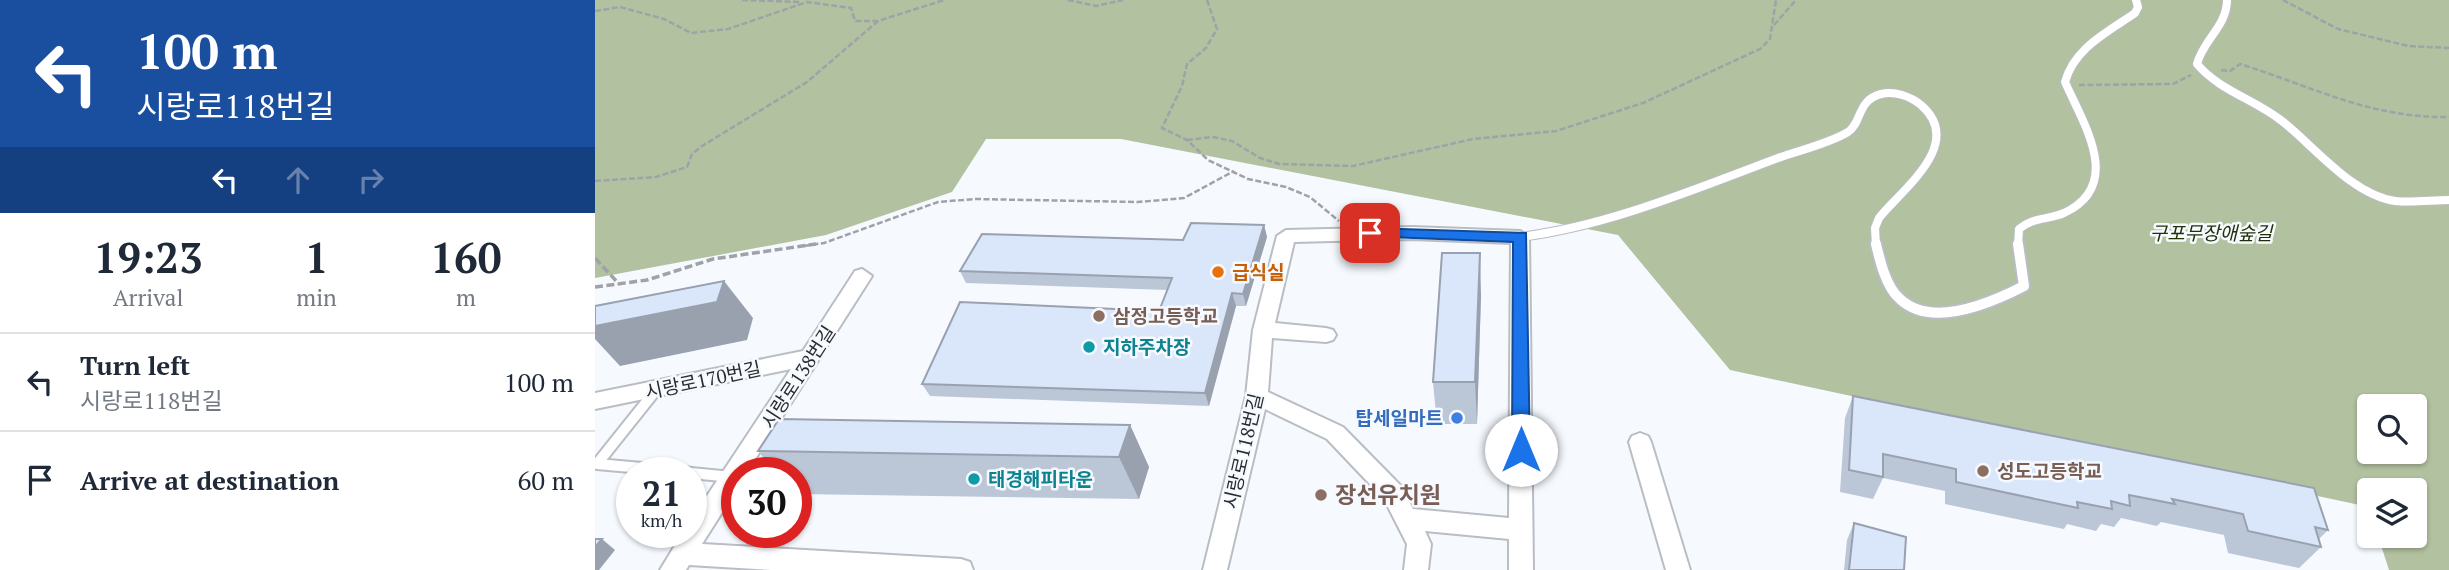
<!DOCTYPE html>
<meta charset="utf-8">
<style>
body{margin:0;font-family:"PT Serif","Noto Sans KR",serif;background:#f2f2f3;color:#1f2937;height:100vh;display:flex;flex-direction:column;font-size:26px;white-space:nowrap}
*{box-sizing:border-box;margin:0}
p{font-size:23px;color:#747a83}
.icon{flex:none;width:38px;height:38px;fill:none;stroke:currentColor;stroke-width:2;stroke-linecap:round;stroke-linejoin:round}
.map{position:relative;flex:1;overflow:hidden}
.details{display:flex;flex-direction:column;background:#fff;width:595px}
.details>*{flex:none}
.banner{background:#1a4fa0;color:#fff;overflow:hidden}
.controls{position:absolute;left:1762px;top:394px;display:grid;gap:14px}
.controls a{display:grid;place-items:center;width:70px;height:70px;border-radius:7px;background:#fff;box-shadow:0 2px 5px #0004;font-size:35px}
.speed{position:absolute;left:21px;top:457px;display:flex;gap:14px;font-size:35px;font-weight:700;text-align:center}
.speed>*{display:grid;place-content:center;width:91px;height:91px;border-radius:50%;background:#fff;box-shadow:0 2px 5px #0004;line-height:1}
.speed small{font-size:18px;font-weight:400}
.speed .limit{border:10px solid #d22;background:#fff;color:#111}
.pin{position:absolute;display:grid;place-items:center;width:60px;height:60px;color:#fff;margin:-30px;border-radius:14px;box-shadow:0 4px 10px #0006}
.me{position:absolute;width:77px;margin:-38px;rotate:0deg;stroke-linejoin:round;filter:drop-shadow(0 0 5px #0008)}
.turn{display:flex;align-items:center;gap:24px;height:147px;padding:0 21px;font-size:32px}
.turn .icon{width:91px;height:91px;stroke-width:2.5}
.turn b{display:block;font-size:49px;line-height:60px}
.lanes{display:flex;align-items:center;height:66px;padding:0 21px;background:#0003;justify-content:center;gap:35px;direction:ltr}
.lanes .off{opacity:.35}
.eta{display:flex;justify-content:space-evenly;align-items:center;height:119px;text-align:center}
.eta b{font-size:42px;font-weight:700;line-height:49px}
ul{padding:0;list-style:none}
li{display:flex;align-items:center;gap:21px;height:98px;padding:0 21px;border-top:2px solid #e0e1e3}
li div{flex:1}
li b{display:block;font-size:26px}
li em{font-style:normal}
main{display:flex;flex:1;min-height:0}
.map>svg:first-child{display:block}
.forest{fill:#b2c1a0;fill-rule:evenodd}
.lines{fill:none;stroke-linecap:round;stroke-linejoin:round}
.service-far1-casing{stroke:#b9bdc4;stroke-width:10}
.service-casing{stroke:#b9bdc4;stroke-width:14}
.minor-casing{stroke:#b9bdc4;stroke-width:4}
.path-far1{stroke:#9fa2a6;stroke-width:2.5;stroke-dasharray:6 2.5;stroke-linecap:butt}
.path{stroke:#9fa2a6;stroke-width:3.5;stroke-dasharray:8 3.5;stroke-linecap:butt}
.service-far1{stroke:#fff;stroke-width:8}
.service{stroke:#fff;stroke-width:10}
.minor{fill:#fff;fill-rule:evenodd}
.wall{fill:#bbc6d7}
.shaded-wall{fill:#99a1af}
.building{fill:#dae6fa;stroke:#99a1af;stroke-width:2}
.route{fill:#1a73e8;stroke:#114b97;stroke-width:2}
.food-dot{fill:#e8710a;stroke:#f6faff;stroke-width:2.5}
.education-dot{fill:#8d6e63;stroke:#f6faff;stroke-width:2.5}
.culture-dot{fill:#0f9aa8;stroke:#f6faff;stroke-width:2.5}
.shop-dot{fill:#3f7fe0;stroke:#f6faff;stroke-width:2.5}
.labels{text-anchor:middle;stroke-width:5;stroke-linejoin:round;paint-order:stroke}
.park-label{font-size:19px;font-style:italic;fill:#223009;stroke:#f6faff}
.food-label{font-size:19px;font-weight:bold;fill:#c56008;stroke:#f6faff;text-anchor:start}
.education-label{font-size:19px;font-weight:bold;fill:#785e54;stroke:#f6faff;text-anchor:start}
.culture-label{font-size:19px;font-weight:bold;fill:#0d838f;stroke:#f6faff;text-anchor:start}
.street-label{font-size:19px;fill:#2a2c2f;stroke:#f6faff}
.shop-label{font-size:19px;font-weight:bold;fill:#366cbe;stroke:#f6faff;text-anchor:end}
.near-education-label{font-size:23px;font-weight:bold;fill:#785e54;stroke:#f6faff;text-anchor:start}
</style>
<main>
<section class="details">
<div class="banner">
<div class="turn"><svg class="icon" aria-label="left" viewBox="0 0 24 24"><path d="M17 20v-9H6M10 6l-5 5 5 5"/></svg><div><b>100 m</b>시랑로118번길</div></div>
<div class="lanes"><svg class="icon" aria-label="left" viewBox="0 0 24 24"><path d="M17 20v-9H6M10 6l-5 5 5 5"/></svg><svg class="icon off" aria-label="ahead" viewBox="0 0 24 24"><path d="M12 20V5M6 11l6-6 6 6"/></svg><svg class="icon off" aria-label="right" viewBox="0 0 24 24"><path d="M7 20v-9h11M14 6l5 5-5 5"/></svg></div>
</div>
<div class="eta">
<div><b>19:23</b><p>Arrival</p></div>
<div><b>1</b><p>min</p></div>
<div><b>160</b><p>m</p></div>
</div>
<ul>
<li><svg class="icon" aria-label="left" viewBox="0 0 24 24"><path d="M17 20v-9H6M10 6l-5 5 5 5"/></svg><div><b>Turn left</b><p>시랑로118번길</p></div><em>100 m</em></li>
<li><svg class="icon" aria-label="arrive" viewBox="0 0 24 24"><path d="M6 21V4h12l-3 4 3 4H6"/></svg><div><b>Arrive at destination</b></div><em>60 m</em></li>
</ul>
</section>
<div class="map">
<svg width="1854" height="570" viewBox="0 0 1854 570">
<rect width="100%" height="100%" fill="#f6faff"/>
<path class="forest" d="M0,0H1854V570H1794L1783,536H1820V490H1774V507L1135,370L1023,235L526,139H391L357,192L231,235L0,278ZM1774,406H1820V452H1774Z"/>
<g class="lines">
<defs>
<g id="service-far1">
<path d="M1632,0C1632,26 1608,40 1602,64C1625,91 1659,99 1687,121C1719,146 1757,195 1800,201C1817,203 1837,200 1854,200"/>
<path d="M925,237C1013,226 1100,189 1183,158C1205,150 1233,144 1253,132C1267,123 1262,100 1286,94C1300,91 1315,96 1326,105C1371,144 1306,190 1284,218L1280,228L1281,246"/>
<path d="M1423,246L1424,229C1438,217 1453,220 1469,213C1529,185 1489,125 1470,82C1479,48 1513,32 1540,13L1543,7L1541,0"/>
</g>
<g id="service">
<path d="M1281,244C1285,261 1291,287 1305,299C1337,329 1396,303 1429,286L1423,244"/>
<path d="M61,390L2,464L92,472"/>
<path d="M96,473L137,477"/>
</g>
<g id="minor">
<path d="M817,227L925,231L934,237L938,570H914V539L830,531L836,544L833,570H809L812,544L789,499L732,439L670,409L632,570H608L651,396L658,330L682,236L691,230ZM817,239L916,243L914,518L818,509L805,485L748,427L673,392L677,338L731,342L738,340L741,335L738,330L731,328L680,323L699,242Z"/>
<path d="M267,269L277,276L152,472H142V489L107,544L366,559L375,562L378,570H177L94,565L91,570H65L88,532H96V520L196,369L0,409V393L208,351L260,271Z"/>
<path d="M1045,433L1053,436L1056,442L1095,570H1071L1034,442L1037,436Z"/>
</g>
</defs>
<use href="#service-far1" class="service-far1-casing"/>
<use href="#service" class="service-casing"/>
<use href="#minor" class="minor-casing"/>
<g class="path-far1">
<path d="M147,0L206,2"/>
<path d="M473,0L501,6L528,0"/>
<path d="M612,0L622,29L611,48L592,64L587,86L567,128L592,140L613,160L653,179L691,187L715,197L744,221"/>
<path d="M1688,0L1743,29L1813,46L1854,48"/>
<path d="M0,11L25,7L69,19L96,33L133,29L212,2L256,8L260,21H283L349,0"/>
<path d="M1179,25L1201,0"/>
<path d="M1626,70L1635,71L1645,64C1719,87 1774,118 1854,117"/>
<path d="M1484,85L1578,84L1596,75"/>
<path d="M592,140L618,137L637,141L665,158L684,164L758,166L878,139L961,131L1048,103L1165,49L1175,39L1181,0"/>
<path d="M0,181L61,177L92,167L97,154L107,146L212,82L283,21"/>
<path d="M209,246L229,243L343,202L380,199L543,202L589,198L639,171"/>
</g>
<g class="path">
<path d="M0,258L24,284"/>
<path d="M0,287L52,280L118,259L221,244"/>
</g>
<use href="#service-far1" class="service-far1"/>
<use href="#service" class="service"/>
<use href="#minor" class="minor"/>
</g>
<g class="wall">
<path d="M669,225L672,237L651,306H641L614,406L335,396L327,384L564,311L572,290L371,283L365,271L588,240Z"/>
<path d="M886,295L882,424H842L838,382Z"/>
<path d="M1258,396L1733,530L1724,539L1726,547L1704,568L1633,553L1629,535L1566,522L1562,526L1526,518L1519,527L1506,524L1501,531L1472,524L1469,529L1350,504V491L1288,478L1278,499L1245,492L1250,418Z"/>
<path d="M535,425L554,467L544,499L201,494V472H181L163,451Z"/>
<path d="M1259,523L1309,570H1249L1252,540Z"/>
</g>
<g class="shaded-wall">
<path d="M669,225L672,237L651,306L648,294Z"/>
<path d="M885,253L886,295L882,424L880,382Z"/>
<path d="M129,281L158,318L152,340L25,366L0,339V326Z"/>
<path d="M637,293L641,306L614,406L610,393Z"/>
<path d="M535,425L554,467L544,499L524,457Z"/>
<path d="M7,539L20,550L4,570H0V547Z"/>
</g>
<g class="building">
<path d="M596,223L669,225L648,294L637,293L610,393L327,384L365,302L564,311L577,278L365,271L387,234L588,240Z"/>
<path d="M847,253H885L880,382H838Z"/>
<path d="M129,281L122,302L0,326V306Z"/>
<path d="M1258,396L1719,488L1733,530L1720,527L1726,547L1653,531L1648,514L1577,499L1580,504L1534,495L1535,506L1516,501L1517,509L1482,502L1483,508L1361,482V469L1288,454V477L1254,470Z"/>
<path d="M184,419L535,425L524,457L163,451Z"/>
<path d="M1259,523L1311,537L1309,570H1254Z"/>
<path d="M0,539H7L0,547Z"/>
</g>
<path class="route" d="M775,228L931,233L935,450L932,455L926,457L917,450L918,242L770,236V229Z"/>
<circle class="food-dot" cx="623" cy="272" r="7"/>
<g class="education-dot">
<circle cx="504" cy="316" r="7"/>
<circle cx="1388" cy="471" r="7"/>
<circle cx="726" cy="495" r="7"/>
</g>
<g class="culture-dot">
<circle cx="494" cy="347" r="7"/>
<circle cx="379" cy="479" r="7"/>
</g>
<circle class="shop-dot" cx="862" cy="418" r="7"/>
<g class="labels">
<g class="park-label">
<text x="1616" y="240">구포무장애숲길</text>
</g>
<g class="food-label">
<text x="637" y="279">급식실</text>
</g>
<g class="education-label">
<text x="518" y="323">삼정고등학교</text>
<text x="1402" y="478">성도고등학교</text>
</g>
<g class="culture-label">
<text x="508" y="354">지하주차장</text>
<text x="393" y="486">태경해피타운</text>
</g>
<g class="street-label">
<text transform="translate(203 377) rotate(-57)" y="7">시랑로138번길</text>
<text transform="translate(108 380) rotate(-12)" y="7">시랑로170번길</text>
<text transform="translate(648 451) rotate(-77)" y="7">시랑로118번길</text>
</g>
<g class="shop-label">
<text x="848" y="425">탑세일마트</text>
</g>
<g class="near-education-label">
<text x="740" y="503">장선유치원</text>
</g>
</g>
</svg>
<div class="controls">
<a><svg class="icon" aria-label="search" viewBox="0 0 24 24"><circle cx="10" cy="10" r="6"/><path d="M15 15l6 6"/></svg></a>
<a><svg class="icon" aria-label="layers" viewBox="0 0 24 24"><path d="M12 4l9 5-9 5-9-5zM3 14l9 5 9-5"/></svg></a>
</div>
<div class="speed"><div>21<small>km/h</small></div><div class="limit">30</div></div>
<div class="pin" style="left:775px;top:233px;background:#d93025"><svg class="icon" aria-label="arrive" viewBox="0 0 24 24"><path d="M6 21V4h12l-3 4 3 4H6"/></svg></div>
<svg class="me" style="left:926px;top:450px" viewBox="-20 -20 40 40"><circle r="19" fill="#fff"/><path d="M0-13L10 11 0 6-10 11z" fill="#1a73e8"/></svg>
</div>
</main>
